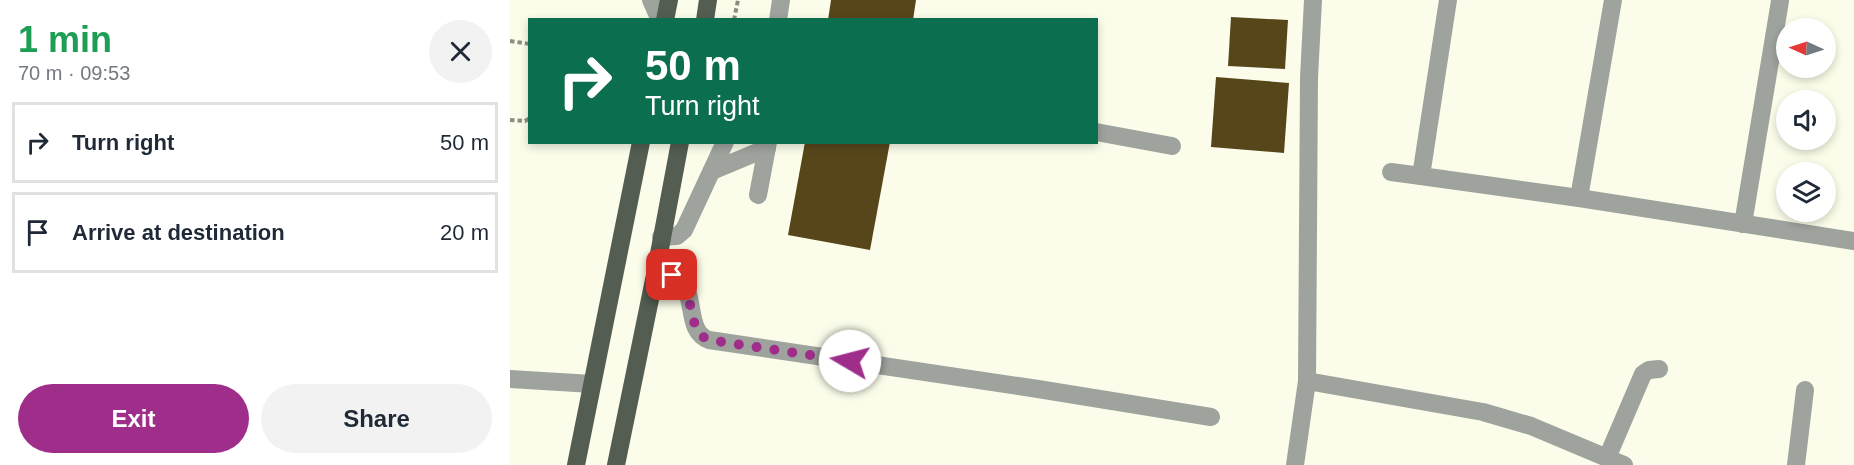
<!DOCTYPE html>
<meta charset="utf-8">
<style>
body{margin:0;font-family:Arial,sans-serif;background:#f2f2f3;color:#1f2937;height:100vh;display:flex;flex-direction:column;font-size:22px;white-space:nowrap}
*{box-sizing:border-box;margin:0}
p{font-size:20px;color:#747a83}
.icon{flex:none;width:33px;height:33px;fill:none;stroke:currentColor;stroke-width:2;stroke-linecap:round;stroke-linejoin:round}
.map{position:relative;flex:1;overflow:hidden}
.side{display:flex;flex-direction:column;background:#fff;width:510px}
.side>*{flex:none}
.guide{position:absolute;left:18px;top:18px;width:570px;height:126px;border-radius:0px;box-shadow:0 3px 9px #0003;background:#0b6e4f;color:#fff;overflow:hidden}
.needle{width:39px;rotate:273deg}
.buttons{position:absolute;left:1266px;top:18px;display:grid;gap:12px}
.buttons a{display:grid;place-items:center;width:60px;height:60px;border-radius:50%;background:#fff;box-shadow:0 3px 9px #0003;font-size:30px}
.pin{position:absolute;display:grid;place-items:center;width:51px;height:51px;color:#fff;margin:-26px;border-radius:12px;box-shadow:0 3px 9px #0006}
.me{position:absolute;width:66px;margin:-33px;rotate:278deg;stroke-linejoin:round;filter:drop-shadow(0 0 4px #0008)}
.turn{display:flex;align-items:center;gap:21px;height:126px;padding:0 18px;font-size:27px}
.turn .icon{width:78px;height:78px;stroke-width:2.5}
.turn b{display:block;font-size:42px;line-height:51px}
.round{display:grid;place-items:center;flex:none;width:63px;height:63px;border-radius:32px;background:#f2f2f3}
.overview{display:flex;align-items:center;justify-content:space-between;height:102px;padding:0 18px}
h1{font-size:36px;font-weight:800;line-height:45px;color:#1e9e55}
.cta{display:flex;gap:12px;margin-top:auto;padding:12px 18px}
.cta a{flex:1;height:69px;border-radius:36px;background:#9f2e8b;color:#fff;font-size:24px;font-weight:800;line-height:69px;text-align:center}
.cta a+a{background:#f2f2f3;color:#1f2937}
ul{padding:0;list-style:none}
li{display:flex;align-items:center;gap:18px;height:81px;margin:0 12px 9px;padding:0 6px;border:3px solid #e0e1e3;border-radius:0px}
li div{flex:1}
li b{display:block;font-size:22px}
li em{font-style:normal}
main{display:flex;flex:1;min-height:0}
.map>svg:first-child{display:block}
.building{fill:#58461b}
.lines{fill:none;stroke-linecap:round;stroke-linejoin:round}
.path{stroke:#8d8e81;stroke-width:4;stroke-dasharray:4.5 3;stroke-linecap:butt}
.minor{stroke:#9ea39d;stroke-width:18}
.major{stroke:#535d51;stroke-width:18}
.route{stroke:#9f2e8b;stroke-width:10;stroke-dasharray:0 18}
</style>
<main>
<section class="side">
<div class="overview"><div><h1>1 min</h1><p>70 m · 09:53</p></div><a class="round"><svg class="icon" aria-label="close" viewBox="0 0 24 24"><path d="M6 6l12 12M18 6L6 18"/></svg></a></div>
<ul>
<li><svg class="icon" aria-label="right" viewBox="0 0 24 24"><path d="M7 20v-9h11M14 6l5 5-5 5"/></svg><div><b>Turn right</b></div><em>50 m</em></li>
<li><svg class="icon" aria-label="arrive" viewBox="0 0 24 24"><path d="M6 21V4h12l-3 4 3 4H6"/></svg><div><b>Arrive at destination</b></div><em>20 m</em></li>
</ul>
<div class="cta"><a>Exit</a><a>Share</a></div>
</section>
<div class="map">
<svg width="1344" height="465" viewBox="0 0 1344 465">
<rect width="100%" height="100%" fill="#fbfdea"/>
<g class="building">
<path d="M321,0H406L403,20H318Z"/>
<path d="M721,17L778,20L775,69L718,66Z"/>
<path d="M706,77L779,83L774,153L701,147Z"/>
<path d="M295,142H380L360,250L278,235Z"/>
</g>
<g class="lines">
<g class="path">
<path d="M224,20L228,0"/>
<path d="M0,41L20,44"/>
<path d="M0,120L15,121L20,118"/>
</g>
<g class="minor">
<path d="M141,0L150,20"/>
<path d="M938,0L911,176L1069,198L1344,241"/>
<path d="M268,20L271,0"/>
<path d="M586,132L662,146"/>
<path d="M202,171L257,148"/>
<path d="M881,172L911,176"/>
<path d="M248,195L258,142"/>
<path d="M1069,198L1103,0"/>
<path d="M1233,224L1270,1"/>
<path d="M151,237L167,236L174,230L215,142"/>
<path d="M146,270C155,272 166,274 172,282C186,299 176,332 199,340L528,389L701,417"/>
<path d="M0,379L82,384"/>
<path d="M797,381L973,412L1021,426L1114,465"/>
<path d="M1097,458L1133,374L1139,370L1149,369"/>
<path d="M785,465L797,381L799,78L803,0"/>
<path d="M1286,465L1295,390"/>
</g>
<g class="major">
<path d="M155,20L159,0"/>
<path d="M195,20L198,0"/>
<path d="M66,465L131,142"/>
<path d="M106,465L146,270L170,142"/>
</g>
</g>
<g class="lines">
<path class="route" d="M162,275C189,291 174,331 199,340L340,361"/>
</g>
</svg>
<div class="buttons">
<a><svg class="needle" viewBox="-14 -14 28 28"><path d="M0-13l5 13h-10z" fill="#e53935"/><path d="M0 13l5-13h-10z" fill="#747a83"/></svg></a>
<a><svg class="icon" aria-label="sound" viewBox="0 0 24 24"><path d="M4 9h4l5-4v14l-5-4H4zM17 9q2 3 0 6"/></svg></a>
<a><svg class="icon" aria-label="layers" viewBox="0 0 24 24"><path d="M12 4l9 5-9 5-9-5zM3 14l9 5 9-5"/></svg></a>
</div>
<div class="pin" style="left:162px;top:275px;background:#d93025"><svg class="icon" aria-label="arrive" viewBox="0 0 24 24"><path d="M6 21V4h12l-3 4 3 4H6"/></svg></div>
<svg class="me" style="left:340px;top:361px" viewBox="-20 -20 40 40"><circle r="19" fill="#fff"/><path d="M0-13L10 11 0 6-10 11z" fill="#9f2e8b"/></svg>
<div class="guide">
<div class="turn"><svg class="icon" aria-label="right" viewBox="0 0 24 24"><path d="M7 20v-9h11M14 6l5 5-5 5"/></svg><div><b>50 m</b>Turn right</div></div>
</div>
</div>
</main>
